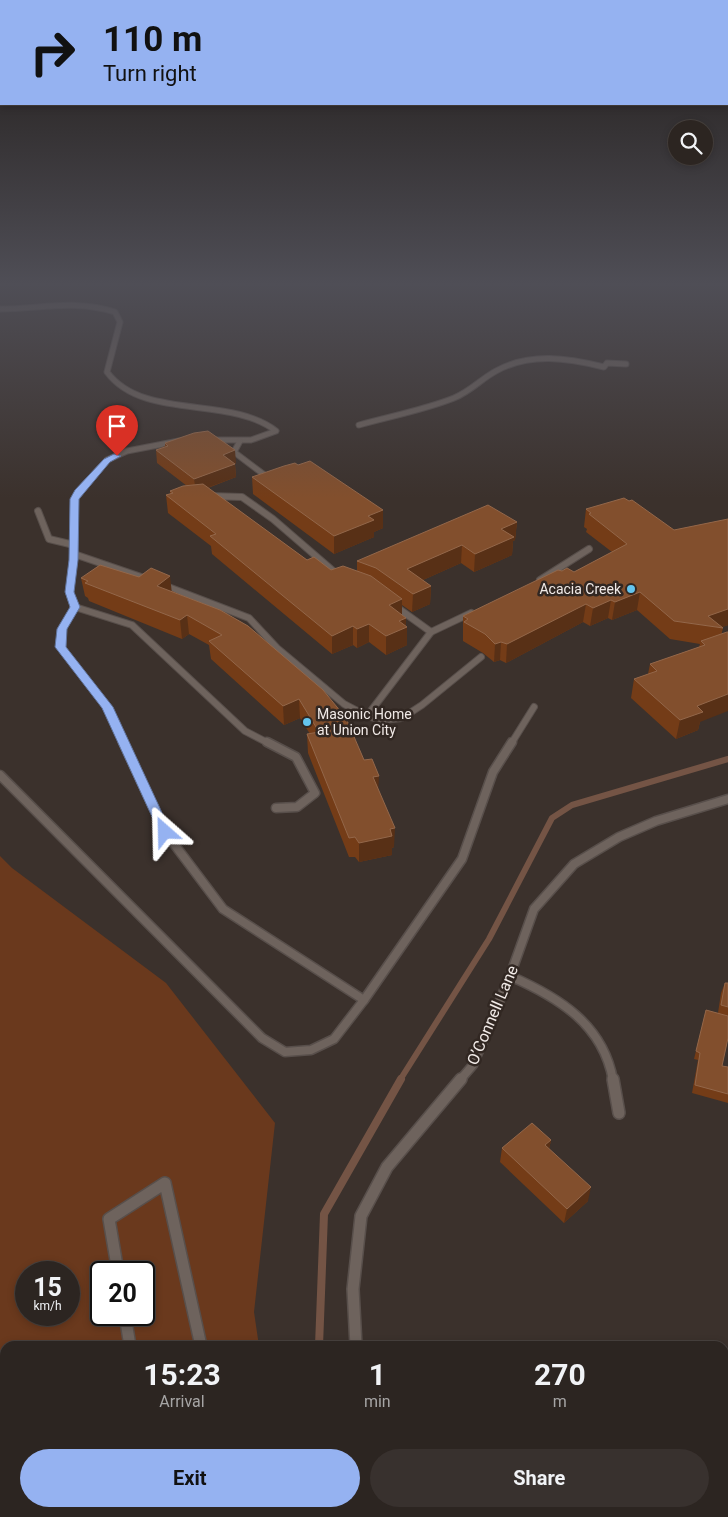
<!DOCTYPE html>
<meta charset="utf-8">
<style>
body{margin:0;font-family:Roboto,sans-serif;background:#38312e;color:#f1f3f6;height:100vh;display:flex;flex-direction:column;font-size:19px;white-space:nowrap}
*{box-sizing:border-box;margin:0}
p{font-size:16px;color:#a6a5a5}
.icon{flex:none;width:28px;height:28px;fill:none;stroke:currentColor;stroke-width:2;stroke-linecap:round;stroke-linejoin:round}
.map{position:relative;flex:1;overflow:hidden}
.panel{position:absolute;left:0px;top:1341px;width:729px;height:176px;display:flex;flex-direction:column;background:#2c2521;border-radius:15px 15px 0 0;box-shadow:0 2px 8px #0003,0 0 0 1px #48423f}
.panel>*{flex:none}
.banner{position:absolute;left:0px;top:0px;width:729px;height:105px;box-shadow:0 2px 8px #0003,0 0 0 1px #48423f;background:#95b2f1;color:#111;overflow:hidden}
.buttons{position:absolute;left:668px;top:120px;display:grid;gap:10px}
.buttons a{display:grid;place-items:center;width:45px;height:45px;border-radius:50%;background:#2c2521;box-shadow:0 2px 8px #0003,0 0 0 1px #48423f;font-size:25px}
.speed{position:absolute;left:15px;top:1261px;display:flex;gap:10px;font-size:25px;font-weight:700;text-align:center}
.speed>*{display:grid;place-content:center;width:65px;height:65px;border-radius:50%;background:#2c2521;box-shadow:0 2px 8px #0003,0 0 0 1px #48423f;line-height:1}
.speed small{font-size:12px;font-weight:400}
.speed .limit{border:2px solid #111;border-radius:8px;background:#fff;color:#111}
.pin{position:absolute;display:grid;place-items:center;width:42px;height:42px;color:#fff;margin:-51px -21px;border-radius:50% 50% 50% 0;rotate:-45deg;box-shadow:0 0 5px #0007}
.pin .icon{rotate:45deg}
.me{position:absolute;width:55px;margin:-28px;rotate:335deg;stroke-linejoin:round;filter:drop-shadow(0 0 4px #0008)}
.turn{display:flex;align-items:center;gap:18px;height:105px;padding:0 20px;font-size:22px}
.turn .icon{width:65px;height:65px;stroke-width:2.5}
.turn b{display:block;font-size:35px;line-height:42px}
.eta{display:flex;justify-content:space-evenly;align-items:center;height:85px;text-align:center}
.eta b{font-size:30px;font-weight:700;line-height:35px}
.action{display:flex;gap:10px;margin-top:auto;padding:10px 20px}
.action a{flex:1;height:58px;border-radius:30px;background:#95b2f1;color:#111;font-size:20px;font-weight:700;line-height:58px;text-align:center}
.action a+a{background:#38312e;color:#f1f3f6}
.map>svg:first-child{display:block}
.green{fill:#6a391d;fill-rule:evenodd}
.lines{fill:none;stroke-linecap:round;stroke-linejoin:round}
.stream-far1{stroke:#745445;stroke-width:6}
.stream{stroke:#745445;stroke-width:8}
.service-far3-casing{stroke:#584f4b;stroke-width:7}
.service-far2-casing{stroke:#584f4b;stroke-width:8}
.service-far1-casing{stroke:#584f4b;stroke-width:11}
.service-casing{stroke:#584f4b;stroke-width:14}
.minor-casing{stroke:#584f4b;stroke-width:3}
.service-far3{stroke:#6e635d;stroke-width:5}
.service-far2{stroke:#6e635d;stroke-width:6}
.service-far1{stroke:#6e635d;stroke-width:8}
.service{stroke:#6e635d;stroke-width:11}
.minor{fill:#6e635d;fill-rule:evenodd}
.wall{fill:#743c17}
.shaded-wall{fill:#583016}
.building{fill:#824f2d;stroke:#93674a}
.route{fill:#95b2f1;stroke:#61749d}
.poi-dot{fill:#64c5ee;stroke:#312722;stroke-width:2}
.labels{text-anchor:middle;stroke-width:5;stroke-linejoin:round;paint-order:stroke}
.poi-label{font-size:14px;fill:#f1eae7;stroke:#312722;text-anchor:end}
.near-street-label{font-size:16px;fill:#f1eae7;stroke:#312722}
</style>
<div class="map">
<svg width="728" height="1517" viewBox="0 0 728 1517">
<rect width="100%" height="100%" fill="#3b312c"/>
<path class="green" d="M0,856L12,868L166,983L275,1123L254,1312L259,1346H5V1512H284V1517H0ZM26,1272H69V1315H26ZM101,1272H144V1315H101Z"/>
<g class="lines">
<path class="stream-far1" d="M400,1080L489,939L552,818L572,805L728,759"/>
<g class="stream">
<path d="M319,1346L324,1214L401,1079"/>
<path d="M309,1512V1517"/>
</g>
<defs>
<g id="service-far3">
<path d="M0,309C40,309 76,299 115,312L120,322L107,372C143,421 230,395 276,431L251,440H213"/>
<path d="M359,425C391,416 424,410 454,398C471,391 481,379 496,371C530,352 568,358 604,367L607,363L626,364"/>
<path d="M240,441L234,452L270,479"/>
<path d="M84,485L107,460L127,451L179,441"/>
</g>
<g id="service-far2">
<path d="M86,484L75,499L74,560L69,592L75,607L132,625L245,731L270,744"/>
<path d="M209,496L242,497L273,519L339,576"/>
<path d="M38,511L49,539L74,545"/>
<path d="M74,554L150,580"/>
<path d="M540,580L589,549"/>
<path d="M163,585L249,618L277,648L344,704L367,716L383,720L402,718L422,705L481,657"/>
<path d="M75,607L62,629L61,647L107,707L124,744"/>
<path d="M431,632L471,613"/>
<path d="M367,716L431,632L395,606"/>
<path d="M511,744L534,707"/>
</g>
<g id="service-far1">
<path d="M123,742L165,832L223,909L364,1000"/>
<path d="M267,742L296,757L315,793L297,807L276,808"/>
<path d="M0,775L262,1038L285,1052L311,1050L334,1039L364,1000L462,859L493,772L512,742"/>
<path d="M510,976C558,997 603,1024 613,1080"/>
<path d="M460,1080L473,1065L510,976L534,909L574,864L619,837L656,821L728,799"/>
</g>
<g id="service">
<path d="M613,1079L619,1113"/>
<path d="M118,1272L109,1219L165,1183L201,1346"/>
<path d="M125,1315L130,1346"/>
<path d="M356,1346L353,1289L361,1216L387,1167L461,1079"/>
</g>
<path id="minor" d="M347,1512H371L372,1517H346Z"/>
</defs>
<use href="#service-far3" class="service-far3-casing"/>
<use href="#service-far2" class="service-far2-casing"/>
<use href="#service-far1" class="service-far1-casing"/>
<use href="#service" class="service-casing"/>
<use href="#minor" class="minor-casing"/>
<use href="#service-far3" class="service-far3"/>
<use href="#service-far2" class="service-far2"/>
<use href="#service-far1" class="service-far1"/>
<use href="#service" class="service"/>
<use href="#minor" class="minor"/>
</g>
<g class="wall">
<path d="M165,443L236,463L235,464L236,477L208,488L307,560L331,570L357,571V561L517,522L515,540L513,541L512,555L474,572L461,563L423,580L431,586L430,604L412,612L402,605V615L406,625L407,645L386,655L369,642L357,648L353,645L332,654L212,554L211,546L168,513L166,495L170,494V491L187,486L157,463L156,450L165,446Z"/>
<path d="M252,477L383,528L374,532V537L334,554L253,494Z"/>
<path d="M586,509L674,530L728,519V625L722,627L723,628L698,730L676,739L631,698L634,679L648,674L650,664L699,647L700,644L670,639L637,610L612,620L608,618L590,626L583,622L506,663L500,660L494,662L483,653L463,641V616L562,571L574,572L612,552L586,532L587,529L584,527Z"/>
<path d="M81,578L172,591L248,626L378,790L394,847L392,848V855L359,862L355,857H349L308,753L307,734H310L300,718L284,725L211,659L209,645L189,634L182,639L89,601L88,598L85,596Z"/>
<path d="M725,983H728V1038L722,1066L728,1067V1103L692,1093L698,1060L694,1059L704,1018L706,1010L718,1013L721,993Z"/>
<path d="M551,1140L549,1149L588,1201L564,1223L500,1162L502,1148Z"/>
</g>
<g class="shaded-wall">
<path d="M235,450L236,463L224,468L223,455Z"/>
<path d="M235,464L236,477L196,492L194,479Z"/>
<path d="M383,510V528L374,532V537L334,554V536L368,516Z"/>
<path d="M517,522L515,540L513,541L512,555L474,572L475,554L501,529Z"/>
<path d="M462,545L461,563L407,587V569Z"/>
<path d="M170,576L172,594L157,586Z"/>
<path d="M431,586L430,604L412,612L413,594Z"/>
<path d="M640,592L637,610L612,620L615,602Z"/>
<path d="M402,599V617L389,605Z"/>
<path d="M611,600L608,618L590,626L593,608Z"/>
<path d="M586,604L583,622L506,663L507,644Z"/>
<path d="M728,609V625L720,628L708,616Z"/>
<path d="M187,615L189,634L182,639L180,620Z"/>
<path d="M406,618V627H407V645L386,655V636L399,621Z"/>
<path d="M369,624V642L357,648V629Z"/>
<path d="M353,626V645L332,654V636Z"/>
<path d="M501,642L500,660L494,662L495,644Z"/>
<path d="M728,694V711L700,722L698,730L676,739L680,720L697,706Z"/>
<path d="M299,699L300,718L284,725L283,706Z"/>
<path d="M379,776L378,795L373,777Z"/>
<path d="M395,828L394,847L392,848V855L359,862V843L390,829Z"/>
<path d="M551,1140L548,1154L545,1145Z"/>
<path d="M591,1187L588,1201L564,1223L567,1209Z"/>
</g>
<g class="building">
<path d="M208,431L235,450L223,455L235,464L194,479L156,450L168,446L165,443L194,433Z"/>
<path d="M310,461L383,510L368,516L374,520L334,536L252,477L284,466L295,463L298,465Z"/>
<path d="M203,484L307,560L314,557L331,570L343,566L371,576L402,599L389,605L406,618L399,621L407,627L386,636L369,624L357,629L353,626L332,636L210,536L216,534L166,495L173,493L170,491L183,486Z"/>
<path d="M624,498L629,501L632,500L674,530L728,519V609L708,616L723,628L674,621L640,592L615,602L611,600L593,608L586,604L507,644L501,642L495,644L485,634L464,622L468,619L463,616L558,570L562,571L567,568L574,572L627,544L589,514L591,513L586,509Z"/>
<path d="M488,505L517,522L501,529L514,537L475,554L462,545L407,569L431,586L413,594L376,568L357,561Z"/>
<path d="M100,565L139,577L151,568L170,576L157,586L220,610L248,626L323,690L346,718L364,760L372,759L379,776L373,777L395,828L390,829L392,836L359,843L355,837L349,838L307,734L319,732L299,699L283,706L209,641L222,635L187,615L180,620L85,583L88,581L81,578Z"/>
<path d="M727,632H728V694L697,706L703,712L680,720L634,679L657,671L650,664L705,645L701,641Z"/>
<path d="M725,983H728V1007L721,1005Z"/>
<path d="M706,1010L728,1016V1038L722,1066L728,1067V1094L695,1085L700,1053L696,1051Z"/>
<path d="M532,1123L551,1140L545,1145L591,1187L567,1209L502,1148Z"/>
</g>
<linearGradient id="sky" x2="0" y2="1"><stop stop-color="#201b18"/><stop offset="0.57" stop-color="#4f4e56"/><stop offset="1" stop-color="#4f4e56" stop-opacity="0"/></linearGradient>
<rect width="728" height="498" fill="url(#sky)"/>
<path class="route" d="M114,454L121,456L110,462L79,499L78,560L74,592L80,607L67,629L66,647L113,707L171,832L165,837L159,832L102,708L55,647L57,629L70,607L65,592L69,560L70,499L75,490L104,459Z"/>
<g class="poi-dot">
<circle cx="631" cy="589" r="5"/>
<circle cx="307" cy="722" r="5"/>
</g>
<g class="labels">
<g class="poi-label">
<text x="621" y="594">Acacia Creek</text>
<text x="317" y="719" text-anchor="start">Masonic Home<tspan x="317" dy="16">at Union City</tspan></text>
</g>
<g class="near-street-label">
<text transform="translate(492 1015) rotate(-67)" y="6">O’Connell Lane</text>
</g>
</g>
</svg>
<div class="buttons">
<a><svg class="icon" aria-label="search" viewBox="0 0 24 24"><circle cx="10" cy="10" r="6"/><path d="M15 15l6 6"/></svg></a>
</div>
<div class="speed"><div>15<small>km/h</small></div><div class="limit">20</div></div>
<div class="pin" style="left:117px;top:456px;background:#d93025"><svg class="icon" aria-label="arrive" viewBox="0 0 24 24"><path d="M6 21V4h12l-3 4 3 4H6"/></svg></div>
<svg class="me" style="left:165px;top:832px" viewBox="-20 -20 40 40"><path d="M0-17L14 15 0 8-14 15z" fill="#95b2f1" stroke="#fff" stroke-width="4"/></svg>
<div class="banner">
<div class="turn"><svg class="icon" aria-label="right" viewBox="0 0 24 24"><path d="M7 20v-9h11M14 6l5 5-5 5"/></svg><div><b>110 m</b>Turn right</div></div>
</div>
<section class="panel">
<div class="eta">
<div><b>15:23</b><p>Arrival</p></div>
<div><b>1</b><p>min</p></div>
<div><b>270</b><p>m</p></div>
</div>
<div class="action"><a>Exit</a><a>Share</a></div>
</section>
</div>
